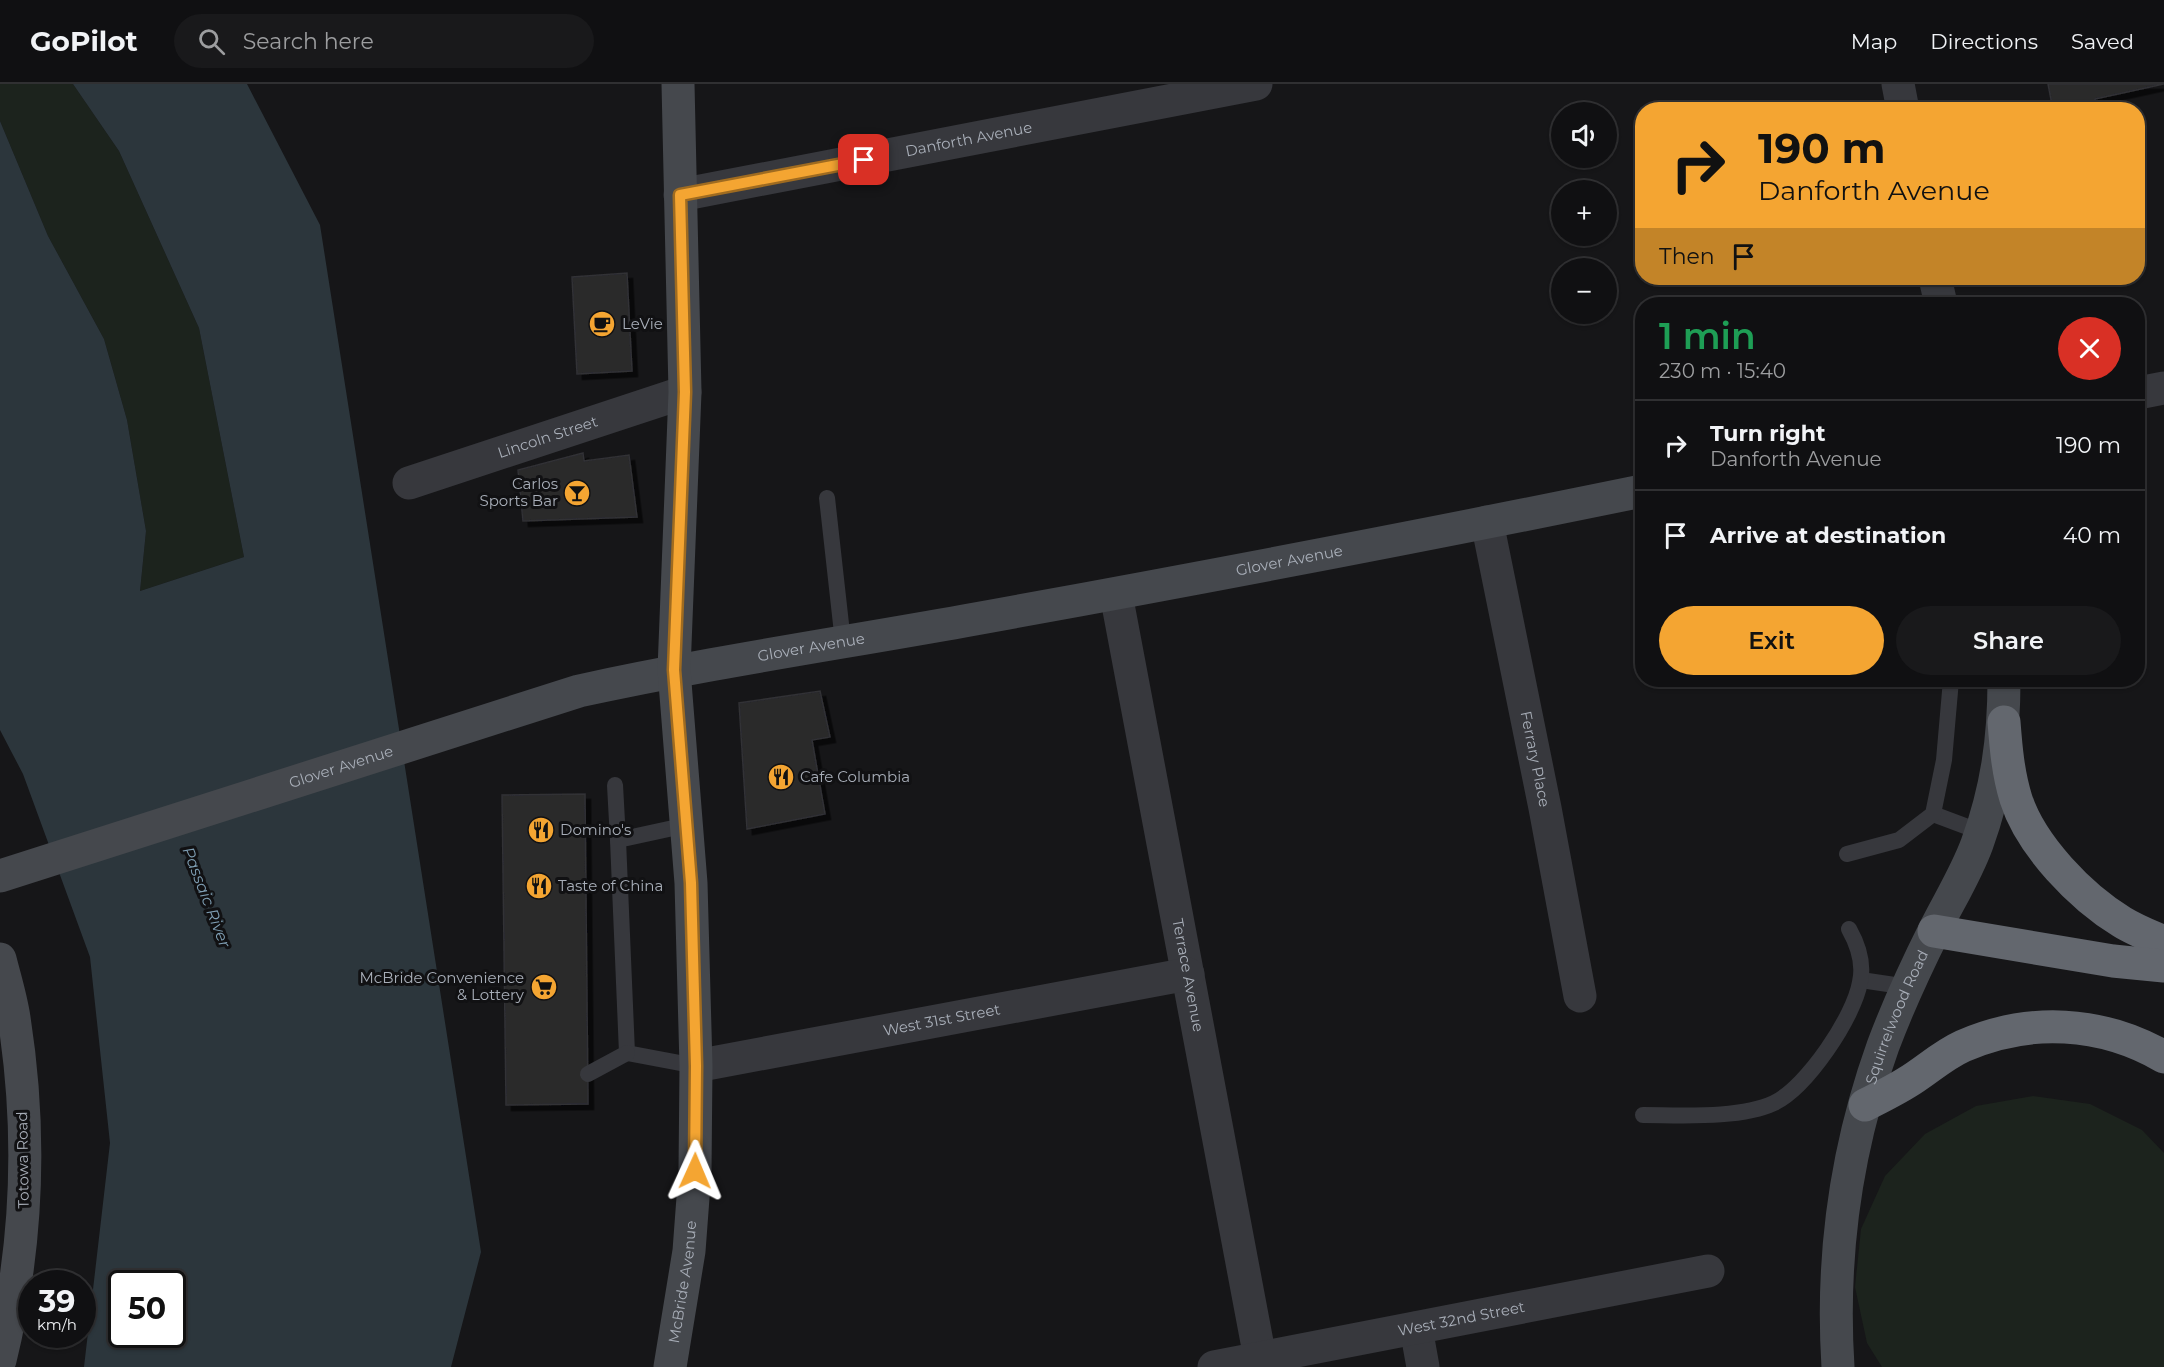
<!DOCTYPE html>
<meta charset="utf-8">
<style>
body{margin:0;font-family:Montserrat,sans-serif;background:#19191b;color:#f1f3f6;height:100vh;display:flex;flex-direction:column;font-size:22px;white-space:nowrap}
*{box-sizing:border-box;margin:0}
p{font-size:20px;color:#9c9d9f}
.icon{flex:none;width:33px;height:33px;fill:none;stroke:currentColor;stroke-width:2;stroke-linecap:round;stroke-linejoin:round}
.map{position:relative;flex:1;overflow:hidden}
.drawer{position:absolute;left:1635px;top:213px;width:510px;height:390px;display:flex;flex-direction:column;background:#101012;border-radius:24px;box-shadow:0 2px 4px #0004,0 0 0 2px #303032}
.drawer>*{flex:none}
.banner{position:absolute;left:1635px;top:18px;width:510px;height:183px;border-radius:24px;box-shadow:0 2px 4px #0004,0 0 0 2px #303032;background:#f4a532;color:#111;overflow:hidden}
.buttons{position:absolute;left:1551px;top:18px;display:grid;gap:12px}
.buttons a{display:grid;place-items:center;width:66px;height:66px;border-radius:50%;background:#101012;box-shadow:0 2px 4px #0004,0 0 0 2px #303032;font-size:30px}
.speed{position:absolute;left:18px;top:1186px;display:flex;gap:12px;font-size:30px;font-weight:700;text-align:center}
.speed>*{display:grid;place-content:center;width:78px;height:78px;border-radius:50%;background:#101012;box-shadow:0 2px 4px #0004,0 0 0 2px #303032;line-height:1}
.speed small{font-size:15px;font-weight:400}
.speed .limit{border:3px solid #111;border-radius:9px;background:#fff;color:#111}
.pin{position:absolute;display:grid;place-items:center;width:51px;height:51px;color:#fff;margin:-26px;border-radius:12px;box-shadow:0 3px 9px #0006}
.me{position:absolute;width:66px;margin:-33px;rotate:1deg;stroke-linejoin:round;filter:drop-shadow(0 0 4px #0008)}
.turn{display:flex;align-items:center;gap:21px;height:126px;padding:0 24px;font-size:27px}
.turn .icon{width:78px;height:78px;stroke-width:2.5}
.turn b{display:block;font-size:42px;line-height:51px}
.then{display:flex;align-items:center;height:57px;padding:0 24px;background:#0003;gap:12px;font-size:22px}
.round{display:grid;place-items:center;flex:none;width:63px;height:63px;border-radius:32px;background:#19191b}
.overview{display:flex;align-items:center;justify-content:space-between;height:102px;padding:0 24px}
h1{font-size:36px;font-weight:600;line-height:45px;color:#1e9e55}
.action{display:flex;gap:12px;margin-top:auto;padding:12px 24px}
.action a{flex:1;height:69px;border-radius:36px;background:#f4a532;color:#111;font-size:24px;font-weight:600;line-height:69px;text-align:center}
.action a+a{background:#19191b;color:#f1f3f6}
ul{padding:0;list-style:none}
li{display:flex;align-items:center;gap:18px;height:90px;padding:0 24px;border-top:2px solid #303032}
li div{flex:1}
li b{display:block;font-size:22px}
li em{font-style:normal}
header{display:flex;align-items:center;gap:36px;box-sizing:border-box;height:84px;padding:0 30px;background:#101012;border-bottom:2px solid #303032}
header strong{font-size:28px}
nav{display:flex;gap:33px;margin-inline-start:auto;font-size:21px}
.search{width:420px;height:54px;background:#19191b;display:flex;align-items:center;gap:15px;box-sizing:border-box;padding:0 21px;border-radius:33px;color:#9c9d9f;font-size:22px}
.map>svg:first-child{display:block}
.green{fill:#1c231d}
.water{fill:#2c363c;fill-rule:evenodd}
.building{fill:#29292c;stroke:#303034;stroke-width:1.5;filter:url(#shadow)}
.lines{fill:none;stroke-linecap:round;stroke-linejoin:round}
.lane{stroke:#37383d;stroke-width:16}
.street{stroke:#37383d;stroke-width:33}
.secondary{stroke:#45484d;stroke-width:33}
.highway{stroke:#63676e;stroke-width:33}
.route-casing{stroke:#9f6b20;stroke-width:15}
.route{stroke:#f4a532;stroke-width:10}
.labels{text-anchor:middle;stroke-width:6;stroke-linejoin:round;paint-order:stroke}
.street-label{font-size:15px;fill:#a8aeb8;stroke:#111113}
.poi-label{font-size:15px;fill:#a8aeb8;stroke:#111113;text-anchor:start}
.water-label{font-size:16px;font-style:italic;fill:#7f9fb4;stroke:#111113}
</style>
<header>
<strong>GoPilot</strong>
<div class="search"><svg class="icon" aria-label="search" viewBox="0 0 24 24"><circle cx="10" cy="10" r="6"/><path d="M15 15l6 6"/></svg>Search here</div>
<nav><a>Map</a><a>Directions</a><a>Saved</a></nav>
</header>
<div class="map">
<svg width="2164" height="1283" viewBox="0 0 2164 1283">
<defs>
<filter id="shadow"><feDropShadow dx="5.5" dy="5.5" stdDeviation="0" flood-color="#0009"/></filter>
</defs>
<rect width="100%" height="100%" fill="#161618"/>
<g class="green">
<path d="M0,0H73L119,67L199,244L244,473L140,507L146,447L127,336L104,255L48,152L0,37Z"/>
<path d="M2033,1012L2090,1020L2142,1046L2164,1069V1283H1882L1867,1259L1855,1203L1861,1145L1885,1092L1925,1050L1976,1022Z"/>
</g>
<path class="water" d="M73,0H247L320,141L481,1168L451,1283H84L110,1059L90,873L23,690L0,646V37L48,152L104,255L127,336L146,447L140,507L244,473L199,244L119,67ZM122,1200H172V1251H122Z"/>
<g class="building">
<path d="M2048,0H2164L2095,15L2097,26H2053Z"/>
<path d="M627,189L632,287L577,290L572,193Z"/>
<path d="M583,369L584,377L629,371L637,433L523,437L518,386Z"/>
<path d="M820,607L830,653L812,656L825,730L747,745L739,619Z"/>
<path d="M585,710L588,1020L506,1021L502,711Z"/>
</g>
<g class="lines">
<g class="lane">
<path d="M827,414L843,558"/>
<path d="M615,701L618,756"/>
<path d="M1933,730L1981,748"/>
<path d="M687,741L618,756L627,969L696,982"/>
<path d="M1847,770L1899,756L1933,730L1944,676L1951,596"/>
<path d="M1861,896L1908,903"/>
<path d="M588,990L627,969"/>
<path d="M1643,1031C1680,1031 1740,1035 1774,1019C1807,1003 1854,933 1860,898C1864,880 1858,861 1849,845"/>
</g>
<g class="street">
<path d="M1898,0L1903,26"/>
<path id="s1" d="M680,111L1256,0"/>
<path d="M1935,194L1941,220"/>
<path d="M2138,309L2164,304"/>
<path id="s2" d="M409,399L685,308"/>
<path id="s3" d="M1487,438L1545,724L1580,912"/>
<path id="s4" d="M1116,510L1260,1274"/>
<path id="s5" d="M696,982L1188,890"/>
<path d="M1416,1244L1423,1283"/>
<path id="s6" d="M1214,1283L1708,1187"/>
</g>
<g class="secondary">
<path id="s7" d="M0,792L579,607C707,579 836,560 964,537C1191,496 1417,453 1642,407"/>
<path d="M0,875C5,895 11,914 14,934C32,1049 28,1162 0,1276"/>
<path id="s8" d="M670,1283L689,1167L695,1087L696,982L691,799L674,586L685,308L678,0"/>
<path id="s9" d="M1838,1283C1831,1174 1846,1065 1883,962C1898,922 1916,883 1935,845C1949,817 1966,790 1977,760C1997,705 2004,654 2004,596"/>
</g>
<g class="highway">
<path d="M2004,638C2006,664 2008,689 2016,715C2031,762 2081,813 2122,838C2135,846 2150,852 2164,858"/>
<path d="M1934,847L2113,877L2164,882"/>
<path d="M1865,1021C1879,1014 1893,1007 1906,999C1925,988 1941,972 1963,962C2029,933 2102,937 2164,973"/>
</g>
</g>
<g class="lines">
<defs>
<path id="route" d="M695,1087L696,982L691,799L674,586L685,308L680,111L864,76"/>
</defs>
<use href="#route" class="route-casing"/>
<use href="#route" class="route"/>
</g>
<defs>
<symbol id="cafe-disc" viewBox="-11 -11 22 22"><circle r="9.5" fill="#f4a532" stroke="#111113"/><path d="M-5.5-4.5H6V0H3Q3 3.5 0 3.5H-2.5Q-5.5 3.5-5.5 0ZM3-3.2v2h1.7v-2ZM-6 4.5H4V6H-6Z" fill="#111"/></symbol>
<symbol id="bar-disc" viewBox="-11 -11 22 22"><circle r="9.5" fill="#f4a532" stroke="#111113"/><path d="M-6-5H6L.8 .8V4.5H3.5V6h-7V4.5H-.8V.8Z" fill="#111"/></symbol>
<symbol id="restaurant-disc" viewBox="-11 -11 22 22"><circle r="9.5" fill="#f4a532" stroke="#111113"/><path d="M-5-6h1v4h1v-4h1v4h1v-4h1v5L-1.5 .5V6h-2V.5L-5-1ZM5-6V6H3V1.5H1.5Q1.5-4 5-6Z" fill="#111"/></symbol>
<symbol id="supermarket-disc" viewBox="-11 -11 22 22"><circle r="9.5" fill="#f4a532" stroke="#111113"/><path d="M-6-5.5h2.5l.6 2H6L4.5 2H-2.5L-4.4-4H-6ZM-1.5 3.2a1.3 1.3 0 1 0 .1 0ZM3 3.2a1.3 1.3 0 1 0 .1 0Z" fill="#111"/></symbol>
</defs>
<g fill-rule="evenodd">
<use href="#cafe-disc" x="587" y="225" width="30" height="30"/>
<use href="#bar-disc" x="562" y="394" width="30" height="30"/>
<use href="#restaurant-disc" x="766" y="678" width="30" height="30"/>
<use href="#restaurant-disc" x="526" y="731" width="30" height="30"/>
<use href="#restaurant-disc" x="524" y="787" width="30" height="30"/>
<use href="#supermarket-disc" x="529" y="888" width="30" height="30"/>
</g>
<g class="labels">
<g class="street-label">
<text dy="5" stroke="none"><textPath href="#s1" startOffset="294">Danforth Avenue</textPath></text>
<text dy="5" stroke="none"><textPath href="#s2" startOffset="146">Lincoln Street</textPath></text>
<text dy="5" stroke="none"><textPath href="#s7" startOffset="1330">Glover Avenue</textPath></text>
<text dy="5" stroke="none"><textPath href="#s7" startOffset="844">Glover Avenue</textPath></text>
<text dy="5" stroke="none"><textPath href="#s3" startOffset="242">Ferrary Place</textPath></text>
<text dy="5" stroke="none"><textPath href="#s7" startOffset="358">Glover Avenue</textPath></text>
<text dy="5" stroke="none"><textPath href="#s4" startOffset="388">Terrace Avenue</textPath></text>
<text dy="5" stroke="none"><textPath href="#s9" startOffset="358">Squirrelwood Road</textPath></text>
<text dy="5" stroke="none"><textPath href="#s5" startOffset="250">West 31st Street</textPath></text>
<text transform="translate(23 1076) rotate(-91)" y="5">Totowa Road</text>
<text dy="5" stroke="none"><textPath href="#s8" startOffset="86">McBride Avenue</textPath></text>
<text dy="5" stroke="none"><textPath href="#s6" startOffset="252">West 32nd Street</textPath></text>
</g>
<g class="poi-label">
<text x="622" y="245">LeVie</text>
<text x="558" y="405" text-anchor="end">Carlos<tspan x="558" dy="17">Sports Bar</tspan></text>
<text x="800" y="698">Cafe Columbia</text>
<text x="560" y="751">Domino's</text>
<text x="558" y="807">Taste of China</text>
<text x="524" y="899" text-anchor="end">McBride Convenience<tspan x="524" dy="17">&amp; Lottery</tspan></text>
</g>
<g class="water-label">
<text transform="translate(207 813) rotate(69)" y="6">Passaic River</text>
</g>
</g>
</svg>
<div class="buttons">
<a><svg class="icon" aria-label="sound" viewBox="0 0 24 24"><path d="M4 9h4l5-4v14l-5-4H4zM17 9q2 3 0 6"/></svg></a>
<a>+</a>
<a>−</a>
</div>
<div class="speed"><div>39<small>km/h</small></div><div class="limit">50</div></div>
<div class="pin" style="left:864px;top:76px;background:#d93025"><svg class="icon" aria-label="arrive" viewBox="0 0 24 24"><path d="M6 21V4h12l-3 4 3 4H6"/></svg></div>
<svg class="me" style="left:695px;top:1087px" viewBox="-20 -20 40 40"><path d="M0-17L14 15 0 8-14 15z" fill="#f4a532" stroke="#fff" stroke-width="4"/></svg>
<div class="banner">
<div class="turn"><svg class="icon" aria-label="right" viewBox="0 0 24 24"><path d="M7 20v-9h11M14 6l5 5-5 5"/></svg><div><b>190 m</b>Danforth Avenue</div></div>
<div class="then">Then<svg class="icon" aria-label="arrive" viewBox="0 0 24 24"><path d="M6 21V4h12l-3 4 3 4H6"/></svg></div>
</div>
<section class="drawer">
<div class="overview"><div><h1>1 min</h1><p>230 m · 15:40</p></div><a class="round" style="background:#d93025;color:#fff"><svg class="icon" aria-label="close" viewBox="0 0 24 24"><path d="M6 6l12 12M18 6L6 18"/></svg></a></div>
<ul>
<li><svg class="icon" aria-label="right" viewBox="0 0 24 24"><path d="M7 20v-9h11M14 6l5 5-5 5"/></svg><div><b>Turn right</b><p>Danforth Avenue</p></div><em>190 m</em></li>
<li><svg class="icon" aria-label="arrive" viewBox="0 0 24 24"><path d="M6 21V4h12l-3 4 3 4H6"/></svg><div><b>Arrive at destination</b></div><em>40 m</em></li>
</ul>
<div class="action"><a>Exit</a><a>Share</a></div>
</section>
</div>
